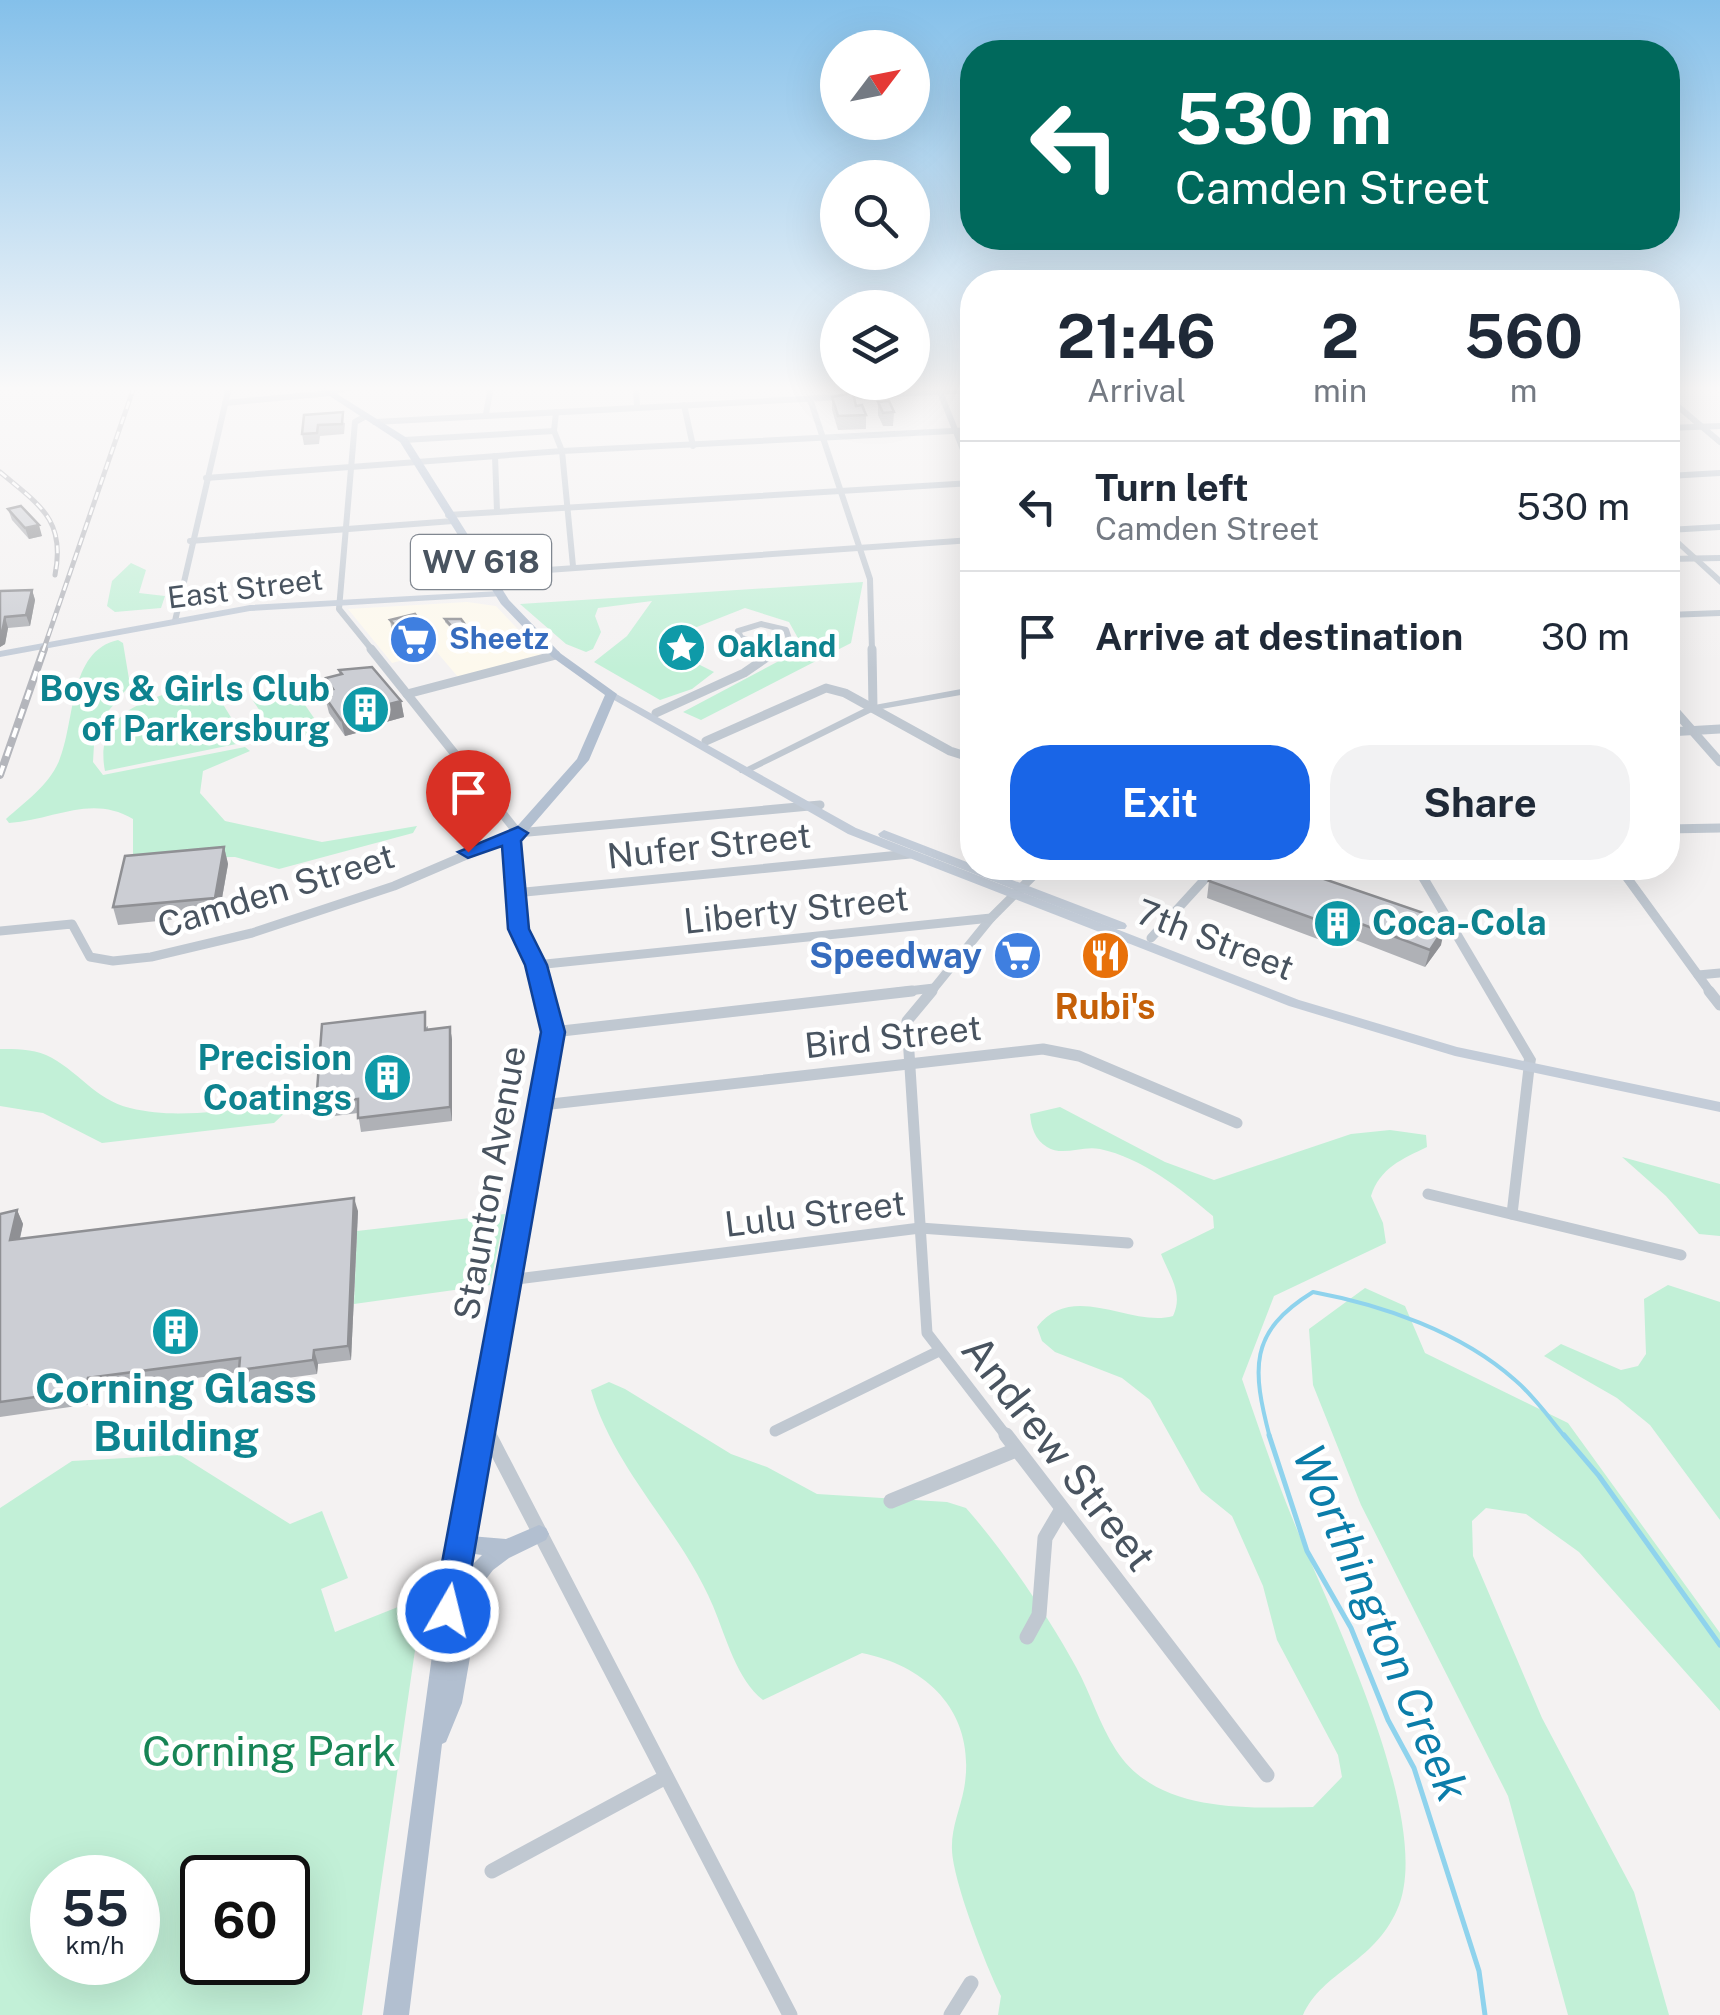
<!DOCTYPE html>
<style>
body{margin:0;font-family:"Public Sans",sans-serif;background:#f2f2f3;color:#1f2937;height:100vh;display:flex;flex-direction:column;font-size:38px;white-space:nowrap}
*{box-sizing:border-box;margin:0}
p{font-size:32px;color:#747a83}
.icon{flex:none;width:55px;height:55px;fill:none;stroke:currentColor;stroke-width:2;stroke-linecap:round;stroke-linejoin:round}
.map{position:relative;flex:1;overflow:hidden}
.drawer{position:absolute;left:960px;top:270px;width:720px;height:610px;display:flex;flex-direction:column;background:#fff;border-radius:40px;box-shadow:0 10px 40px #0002}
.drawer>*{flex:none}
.guide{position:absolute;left:960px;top:40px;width:720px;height:210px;border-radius:40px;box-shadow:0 10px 40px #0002;background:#00695c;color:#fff;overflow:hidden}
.needle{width:65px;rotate:58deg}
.controls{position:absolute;left:820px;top:30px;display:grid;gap:20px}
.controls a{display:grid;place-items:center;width:110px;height:110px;border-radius:50%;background:#fff;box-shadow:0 10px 40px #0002;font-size:50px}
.speed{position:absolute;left:30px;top:1855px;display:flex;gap:20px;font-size:50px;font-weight:700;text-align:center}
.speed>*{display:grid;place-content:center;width:130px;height:130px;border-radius:50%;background:#fff;box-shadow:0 10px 40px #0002;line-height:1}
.speed small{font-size:25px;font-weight:400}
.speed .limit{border:5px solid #111;border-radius:15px;background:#fff;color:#111}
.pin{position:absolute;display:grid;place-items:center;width:85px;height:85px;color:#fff;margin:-102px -42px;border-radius:50% 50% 50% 0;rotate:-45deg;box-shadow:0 0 10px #0007}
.pin .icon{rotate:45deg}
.me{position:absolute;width:110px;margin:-55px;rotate:8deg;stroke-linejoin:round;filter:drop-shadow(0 0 8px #0008)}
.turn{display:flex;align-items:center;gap:35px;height:210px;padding:0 50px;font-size:45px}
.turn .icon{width:130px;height:130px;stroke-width:2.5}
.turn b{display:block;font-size:70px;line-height:85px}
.eta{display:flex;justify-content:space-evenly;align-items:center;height:170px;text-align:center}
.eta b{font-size:60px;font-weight:700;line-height:70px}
.button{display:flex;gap:20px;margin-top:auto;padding:20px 50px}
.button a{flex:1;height:115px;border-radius:40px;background:#1965e7;color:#fff;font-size:40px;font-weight:700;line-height:115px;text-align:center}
.button a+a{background:#f2f2f3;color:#1f2937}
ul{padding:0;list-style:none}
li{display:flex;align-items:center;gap:30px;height:130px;padding:0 50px;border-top:2px solid #e0e1e3}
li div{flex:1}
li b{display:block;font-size:38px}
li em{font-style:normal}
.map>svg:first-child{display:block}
.commercial{fill:#fdf9ed}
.green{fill:#c2f0d7;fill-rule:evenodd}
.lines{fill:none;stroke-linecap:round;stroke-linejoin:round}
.stream-far1{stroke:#8fd3ed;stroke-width:4}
.stream{stroke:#8fd3ed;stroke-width:5}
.minor-far3{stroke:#c0c8d1;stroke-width:6}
.minor-far2{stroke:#c0c8d1;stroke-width:9}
.minor-far1{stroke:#c0c8d1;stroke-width:11}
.minor{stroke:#c0c8d1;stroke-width:15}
.tertiary{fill:#c0c8d1;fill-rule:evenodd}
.secondary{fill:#c3ccd8;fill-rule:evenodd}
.primary{fill:#b2bfd0;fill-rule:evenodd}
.rail-far1-casing{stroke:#b4b6bc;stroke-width:5}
.rail-casing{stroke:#b4b6bc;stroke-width:8}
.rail-far1{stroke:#fff;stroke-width:2.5;stroke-dasharray:8;stroke-linecap:butt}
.rail{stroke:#fff;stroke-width:4;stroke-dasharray:10;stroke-linecap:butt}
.wall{fill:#afb1b6}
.shaded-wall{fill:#8f9094}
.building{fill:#ccced4;stroke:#8f9094;stroke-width:2.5}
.route{fill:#1965e7;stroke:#104296;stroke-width:2.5}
.labels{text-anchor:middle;stroke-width:9;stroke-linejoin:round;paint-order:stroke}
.far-street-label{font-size:30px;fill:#495460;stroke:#fff}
.far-shop-label{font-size:30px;font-weight:bold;fill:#366cbe;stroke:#fff;text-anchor:start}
.far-culture-label{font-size:30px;font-weight:bold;fill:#0d838f;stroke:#fff;text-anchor:start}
.shield{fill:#fff;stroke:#808790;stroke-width:2.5}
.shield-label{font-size:32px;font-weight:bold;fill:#495460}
.culture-label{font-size:35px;font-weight:bold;fill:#0d838f;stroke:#fff;text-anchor:end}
.street-label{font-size:35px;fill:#495460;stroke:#fff}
.shop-label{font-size:35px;font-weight:bold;fill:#366cbe;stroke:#fff;text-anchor:end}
.food-label{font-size:35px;font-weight:bold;fill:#c56008;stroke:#fff}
.near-culture-label{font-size:42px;font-weight:bold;fill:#0d838f;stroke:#fff}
.near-street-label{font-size:42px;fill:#495460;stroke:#fff}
.near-park-label{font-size:42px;fill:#178455;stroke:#fff}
.near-water-label{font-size:45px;font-style:italic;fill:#0b7da9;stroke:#fff}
</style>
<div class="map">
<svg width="1720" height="2015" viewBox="0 0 1720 2015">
<rect width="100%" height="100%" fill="#f4f2f2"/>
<path class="commercial" d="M467,602L496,606L542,655L458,677L436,651L392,663L348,609Z"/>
<g class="green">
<path d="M131,563L146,570L139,593L165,596L161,608L115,612L107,606L112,581Z"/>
<path d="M863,582L851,643L701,720L683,712L792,654L799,640L789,622L745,608L674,636L668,639L672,651L714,672L692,689L660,700L594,662L627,636L652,601L598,608L595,616L601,632L593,649L586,652L566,644L520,604Z"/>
<path d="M118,640L123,643L130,685L95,727L93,762L103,775L245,747L250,751L203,771L200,793L225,821L322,842L417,826L413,833L279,869L235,857L133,858V819C91,794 54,820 9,823L6,819C25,802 49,785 59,761C76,721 68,651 118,640Z"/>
<path d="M210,683L246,742L105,771C92,707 161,694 210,683Z"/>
<path d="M294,689L323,731L280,742L252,699Z"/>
<path d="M0,1049C15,1049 32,1049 46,1055C77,1069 95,1100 130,1108C188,1122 234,1104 290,1108L274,1123L102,1143L43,1113L0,1106Z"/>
<path d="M1060,1107L1165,1162L1214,1180L1351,1134L1390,1130L1426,1135L1427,1147C1402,1159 1380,1168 1371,1196L1383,1223L1386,1243L1274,1296L1242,1379C1258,1425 1273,1471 1291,1515C1326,1603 1437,1823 1397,1910C1373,1964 1323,1971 1303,2015H998L1001,1996C986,1966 953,1881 952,1850C951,1828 960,1810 964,1789C977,1716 931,1667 862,1653L763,1700C737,1680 726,1637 713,1606C681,1530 614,1470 591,1390L609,1382L625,1389L731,1454L767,1467L817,1494L947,1502L966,1508C1005,1552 1048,1616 1076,1667C1091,1694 1099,1724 1116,1750C1157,1814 1248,1808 1313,1807L1342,1777L1338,1755L1277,1640L1263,1586L1232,1516L1201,1491L1150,1400L1122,1378L1055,1352L1042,1341L1037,1327C1073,1280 1131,1328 1173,1316C1184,1293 1169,1275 1161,1254L1214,1228L1213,1216C1181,1189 1142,1158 1100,1149C1082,1145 1063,1157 1047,1147C1035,1140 1031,1127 1030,1114Z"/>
<path d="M1622,1157L1720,1184V1236L1699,1234L1666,1196Z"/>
<path d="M505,1214L490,1285L354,1304L357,1231Z"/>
<path d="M1668,1285L1720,1302V1520L1650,1425L1617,1398L1544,1356L1561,1344L1621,1370L1638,1366L1646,1354L1644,1299Z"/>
<path d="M1365,1288L1405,1306L1425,1353L1568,1423L1720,1633V1711L1579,1552L1526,1514L1486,1508L1472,1521L1473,1556L1542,1718L1634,1892L1669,2015H1568L1508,1796L1361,1505L1313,1385L1309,1329Z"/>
<path d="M180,1455L290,1524L322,1511L348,1578L321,1589L335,1632L403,1605L413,1603L421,1609L362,2015H0V1508L72,1461ZM52,1878H138V1962H52ZM202,1878H288V1962H202Z"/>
</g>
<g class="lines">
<path class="stream-far1" d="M1270,1438C1252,1369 1248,1332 1313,1292C1383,1305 1461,1332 1515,1380C1534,1396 1550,1419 1566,1438"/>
<g class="stream">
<path d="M1269,1435L1307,1551L1351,1628L1388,1720L1414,1768L1479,1971L1485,2015"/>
<path d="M1564,1435L1599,1476L1720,1645"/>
</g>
<g class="minor-far3">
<path d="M636,387L637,407"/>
<path d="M940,392L972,472"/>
<path d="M1668,398L1720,442"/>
<path d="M810,399L870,579L872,651"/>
<path d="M225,403L331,393"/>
<path d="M684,405L693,446"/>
<path d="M556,412L554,431L562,451L573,566"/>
<path d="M486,414L491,387"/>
<path d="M366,416L355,422L339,609L373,651"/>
<path d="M375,422L972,390"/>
<path d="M1668,428L1720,426"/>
<path d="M404,440L554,431"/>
<path d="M495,456L497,511"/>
<path d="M1668,476L1720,473"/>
<path d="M206,478L562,451L972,430"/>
<path d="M448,515L972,483"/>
<path d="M1668,530L1720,527"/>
<path d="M190,541L453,521"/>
<path d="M1668,559L1720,558"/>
<path d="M489,574L972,540"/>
<path d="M175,621L229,387"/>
<path d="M761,624L786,630L789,639L779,649L741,638L738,631Z"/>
</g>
<g class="minor-far2">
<path d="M371,649L518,833"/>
<path d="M872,649L873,708"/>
<path d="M407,694L556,655"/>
<path d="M1668,703L1720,762"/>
<path d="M656,713L744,673L779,649"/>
<path d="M1668,732L1720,729"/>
<path d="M706,741L826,688L845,693L950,751L972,758"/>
<path d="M1668,829L1720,828"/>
<path d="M1620,868L1711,993"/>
<path d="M515,893L910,854"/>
<path d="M0,931L72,924L90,957L113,961L151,957L252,933L394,886L518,833L820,805"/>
<path d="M1151,938L1215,868"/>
<path d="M536,965L991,918"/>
<path d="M1698,975L1720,973"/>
<path d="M891,993L934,988"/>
<path d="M930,993L991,918L1041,868"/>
</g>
<g class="minor-far1">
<path d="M932,991L907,1021L927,1333L1008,1438"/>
<path d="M1709,991L1720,1005"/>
<path d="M553,1032L912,991"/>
<path d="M542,1105L1043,1049L1079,1056L1237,1123"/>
<path d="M1428,1194L1681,1255"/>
<path d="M1512,1214L1529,1068"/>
<path d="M509,1280L920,1228L1128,1243"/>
<path d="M483,1424L490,1438"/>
<path d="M775,1431L939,1351"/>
</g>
<g class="minor">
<path d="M489,1435L790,2015"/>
<path d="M1006,1435L1267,1775"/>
<path d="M891,1501L1016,1450"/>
<path d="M1027,1637L1039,1615L1045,1538L1062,1509"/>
<path d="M492,1871L666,1777"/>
<path d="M951,2015L971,1983"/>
</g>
<g class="tertiary">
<path d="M349,387H363L331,395L327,393Z"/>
<path d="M1668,530L1720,577V585L1668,537Z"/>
<path d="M1720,610V616L1668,618V612Z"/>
<path d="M972,687V693L876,710L748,773H740L739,771L869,706Z"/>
<path d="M1412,868H1423L1536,1059L1534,1071L1529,1072L1522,1068L1524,1059Z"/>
</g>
<g class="secondary">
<path d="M499,591L503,592V596L250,611L0,657V651L250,605Z"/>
<path d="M611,691L856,828L1299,1000L1457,1047L1720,1102V1112L1455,1056L1289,1006L848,834L607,696L606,694Z"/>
<path d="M884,830L972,864V868H981L1125,923L1127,926L1125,929H1115L880,837L878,834Z"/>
</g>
<path class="primary" d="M316,387H326L407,438L509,600L560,653L617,694L589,760L518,842L525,929L543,965L561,1032L470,1536L506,1539L539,1525L546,1528L549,1534L546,1540L509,1558L493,1570L483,1583L462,1703L446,1742L442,1744L409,2015H383L443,1575L545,1032L529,965L511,929L504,841L577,759L605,695L552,657L501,604L400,442ZM467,1553L482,1555L472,1565L463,1580Z"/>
<defs>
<g id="rail-far1">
<path d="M0,472C39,505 66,519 55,575"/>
<path d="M43,651L134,387"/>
</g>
<path id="rail" d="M0,775L44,649"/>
</defs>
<use href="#rail-far1" class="rail-far1-casing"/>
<use href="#rail" class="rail-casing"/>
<use href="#rail-far1" class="rail-far1"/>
<use href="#rail" class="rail"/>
</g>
<g class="wall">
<path d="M832,397L856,406L866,415V429L838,430L832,410Z"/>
<path d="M878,402L894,412L893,426H883L878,415Z"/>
<path d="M304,415L345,423L344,434L320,436L319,444L304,445L302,434Z"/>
<path d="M8,509L42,536L29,539L12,520Z"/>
<path d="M32,590L35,600L30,626L8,628L5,644L0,647V591Z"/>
<path d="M445,619L476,642L466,644L445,622Z"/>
<path d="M390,620L428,631L430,643L409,650L392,632Z"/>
<path d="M339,670L401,701L404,717L379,724V727L345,736L329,713L325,697L328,696L327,690H328L326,678L340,675Z"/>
<path d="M224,847L228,864L219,915L118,925L113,907Z"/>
<path d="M1221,868L1441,945L1425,967L1332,931L1323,941L1207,898L1209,881Z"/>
<path d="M428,1026V1029L450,1027L452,1040V1121L361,1132L358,1113L319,1118L316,1104Z"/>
<path d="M17,1210L23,1224L20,1239L358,1211L351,1360L318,1364L317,1374L243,1384L240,1372L93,1392L91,1404L0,1417V1214Z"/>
</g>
<g class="shaded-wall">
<path d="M39,525L42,536L29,539L25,528Z"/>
<path d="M32,590L35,600L30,626L26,615Z"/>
<path d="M5,617L8,628L5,644L0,647V634Z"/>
<path d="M428,631L430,643L409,650L407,638Z"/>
<path d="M475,638L476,642L466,644L465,641Z"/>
<path d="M401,701L404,717L379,724V727L345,736L341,720L374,708Z"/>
<path d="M224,847L228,864L219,915L215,898Z"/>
<path d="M1335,914L1332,931L1323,941L1326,923Z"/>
<path d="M1445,927L1441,945L1425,967L1430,950Z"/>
<path d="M450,1027L452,1040V1121L450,1107Z"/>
<path d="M354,1198L358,1211L351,1360L348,1346Z"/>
<path d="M17,1210L23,1224L16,1254L10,1240Z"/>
<path d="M314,1350L318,1364L317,1374L313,1360Z"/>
<path d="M88,1378L93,1392L91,1404L85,1390Z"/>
</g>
<g class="building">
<path d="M853,393L856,406L862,405L866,415L838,416L832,397Z"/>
<path d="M889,401L894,412L883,413L878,402Z"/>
<path d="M343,412L342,424L318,425L317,433L302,434L304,415Z"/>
<path d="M21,506L39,525L25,528L8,509Z"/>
<path d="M32,590L26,615L5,617L2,633L0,634V591Z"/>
<path d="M415,614L428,631L407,638L390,620Z"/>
<path d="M445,619H461L475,638L465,641Z"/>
<path d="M372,667L401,701L374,708L376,711L341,720L325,697L331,696L327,690L333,689L326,678L342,674L339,670Z"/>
<path d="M224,847L215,898L113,907L125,856Z"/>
<path d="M1221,868H1292L1441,919L1445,927L1430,950L1335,914L1326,923L1209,881Z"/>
<path d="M425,1012V1030L450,1027V1107L358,1118V1099L316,1104L322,1024Z"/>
<path d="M354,1198L348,1346L314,1350L313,1360L239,1370L240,1358L88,1378L85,1390L0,1402V1214L17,1210L10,1240Z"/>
</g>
<linearGradient id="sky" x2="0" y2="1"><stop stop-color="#84c0ea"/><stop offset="0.58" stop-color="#faf9f9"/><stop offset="1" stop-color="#faf9f9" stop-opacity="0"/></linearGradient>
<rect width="1720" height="669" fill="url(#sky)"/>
<path class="route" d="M518,827L528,833L521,841L529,929L547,965L565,1032L464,1611L460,1621L448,1625L437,1621L433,1611L541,1032L525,965L508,929L502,846L468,858L458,852Z"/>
<defs>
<symbol id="supermarket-disc" viewBox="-11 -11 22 22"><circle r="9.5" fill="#3f7fe0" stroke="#fff"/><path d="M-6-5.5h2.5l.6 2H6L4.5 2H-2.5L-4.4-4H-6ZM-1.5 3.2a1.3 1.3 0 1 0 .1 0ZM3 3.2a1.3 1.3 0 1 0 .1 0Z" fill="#fff"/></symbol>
<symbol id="sight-disc" viewBox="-11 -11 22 22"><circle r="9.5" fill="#0f9aa8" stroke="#fff"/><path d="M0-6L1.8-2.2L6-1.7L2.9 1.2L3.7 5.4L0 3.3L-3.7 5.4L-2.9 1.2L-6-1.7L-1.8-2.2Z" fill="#fff"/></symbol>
<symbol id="building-disc" viewBox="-11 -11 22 22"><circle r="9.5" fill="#0f9aa8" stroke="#fff"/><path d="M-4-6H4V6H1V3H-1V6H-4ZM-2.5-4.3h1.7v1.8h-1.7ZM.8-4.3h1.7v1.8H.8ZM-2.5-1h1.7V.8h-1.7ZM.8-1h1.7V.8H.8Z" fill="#fff"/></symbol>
<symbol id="restaurant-disc" viewBox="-11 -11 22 22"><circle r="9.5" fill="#e8710a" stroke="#fff"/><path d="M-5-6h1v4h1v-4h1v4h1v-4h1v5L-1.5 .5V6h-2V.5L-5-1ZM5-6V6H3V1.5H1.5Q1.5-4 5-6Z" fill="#fff"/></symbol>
</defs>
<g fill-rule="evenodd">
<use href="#supermarket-disc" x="386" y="612" width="55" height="55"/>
<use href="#sight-disc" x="654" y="620" width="55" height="55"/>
<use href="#building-disc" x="338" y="682" width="55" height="55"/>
<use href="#building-disc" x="1310" y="896" width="55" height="55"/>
<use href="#restaurant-disc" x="1078" y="928" width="55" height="55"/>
<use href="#supermarket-disc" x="990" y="928" width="55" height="55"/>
<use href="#building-disc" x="360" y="1050" width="55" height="55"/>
<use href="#building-disc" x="148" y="1304" width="55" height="55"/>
</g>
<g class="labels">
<g class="far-street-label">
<text transform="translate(245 589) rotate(-7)" y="10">East Street</text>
</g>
<g class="far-shop-label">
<text x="449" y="649">Sheetz</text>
</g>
<g class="far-culture-label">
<text x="717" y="657">Oakland</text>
</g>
<rect class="shield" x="411" y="535" width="140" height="54" rx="8"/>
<g class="shield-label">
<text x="481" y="573">WV 618</text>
</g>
<g class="culture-label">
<text x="330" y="701">Boys &amp; Girls Club<tspan x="330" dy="40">of Parkersburg</tspan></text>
<text x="1372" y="935" text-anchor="start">Coca-Cola</text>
<text x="352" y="1070">Precision<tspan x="352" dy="40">Coatings</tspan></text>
</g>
<g class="street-label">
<text transform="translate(709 846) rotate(-6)" y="12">Nufer Street</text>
<text transform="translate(276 891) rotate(-17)" y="12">Camden Street</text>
<text transform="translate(796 910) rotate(-6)" y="12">Liberty Street</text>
<text transform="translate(1215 940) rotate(21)" y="12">7th Street</text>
<text transform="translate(893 1037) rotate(-6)" y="12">Bird Street</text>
<text transform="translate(490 1183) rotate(-80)" y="12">Staunton Avenue</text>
<text transform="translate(815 1214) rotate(-7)" y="12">Lulu Street</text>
</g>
<g class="shop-label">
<text x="982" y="968">Speedway</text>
</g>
<g class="food-label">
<text x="1105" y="1019">Rubi's</text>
</g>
<g class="near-culture-label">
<text x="176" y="1403">Corning Glass<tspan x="176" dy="48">Building</tspan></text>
</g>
<g class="near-street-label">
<text transform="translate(1059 1453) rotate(52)" y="15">Andrew Street</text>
</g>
<g class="near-park-label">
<text x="269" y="1766">Corning Park</text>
</g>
<g class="near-water-label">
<text transform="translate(1381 1623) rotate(67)" y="16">Worthington Creek</text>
</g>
</g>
</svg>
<div class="controls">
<a><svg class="needle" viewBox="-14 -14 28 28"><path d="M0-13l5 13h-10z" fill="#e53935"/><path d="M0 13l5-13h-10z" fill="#747a83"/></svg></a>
<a><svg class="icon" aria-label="search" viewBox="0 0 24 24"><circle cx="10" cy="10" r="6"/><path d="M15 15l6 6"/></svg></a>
<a><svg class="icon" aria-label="layers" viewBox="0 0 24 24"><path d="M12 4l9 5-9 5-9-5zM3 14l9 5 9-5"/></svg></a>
</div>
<div class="speed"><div>55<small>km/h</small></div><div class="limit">60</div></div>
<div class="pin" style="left:468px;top:852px;background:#d93025"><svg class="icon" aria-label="arrive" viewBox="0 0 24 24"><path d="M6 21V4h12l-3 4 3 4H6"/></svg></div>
<svg class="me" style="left:448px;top:1611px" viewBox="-20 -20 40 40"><circle r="17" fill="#1965e7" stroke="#fff" stroke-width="3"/><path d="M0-11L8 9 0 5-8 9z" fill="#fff"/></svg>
<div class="guide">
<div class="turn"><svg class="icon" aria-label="left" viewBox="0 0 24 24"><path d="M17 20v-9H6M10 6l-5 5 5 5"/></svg><div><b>530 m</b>Camden Street</div></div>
</div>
<section class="drawer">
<div class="eta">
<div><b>21:46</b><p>Arrival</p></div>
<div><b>2</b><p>min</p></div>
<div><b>560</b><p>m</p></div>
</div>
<ul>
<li><svg class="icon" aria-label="left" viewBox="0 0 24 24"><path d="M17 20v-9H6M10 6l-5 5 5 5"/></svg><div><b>Turn left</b><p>Camden Street</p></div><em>530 m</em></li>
<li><svg class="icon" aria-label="arrive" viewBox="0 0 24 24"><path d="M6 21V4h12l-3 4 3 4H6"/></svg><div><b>Arrive at destination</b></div><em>30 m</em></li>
</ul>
<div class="button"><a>Exit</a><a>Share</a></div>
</section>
</div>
